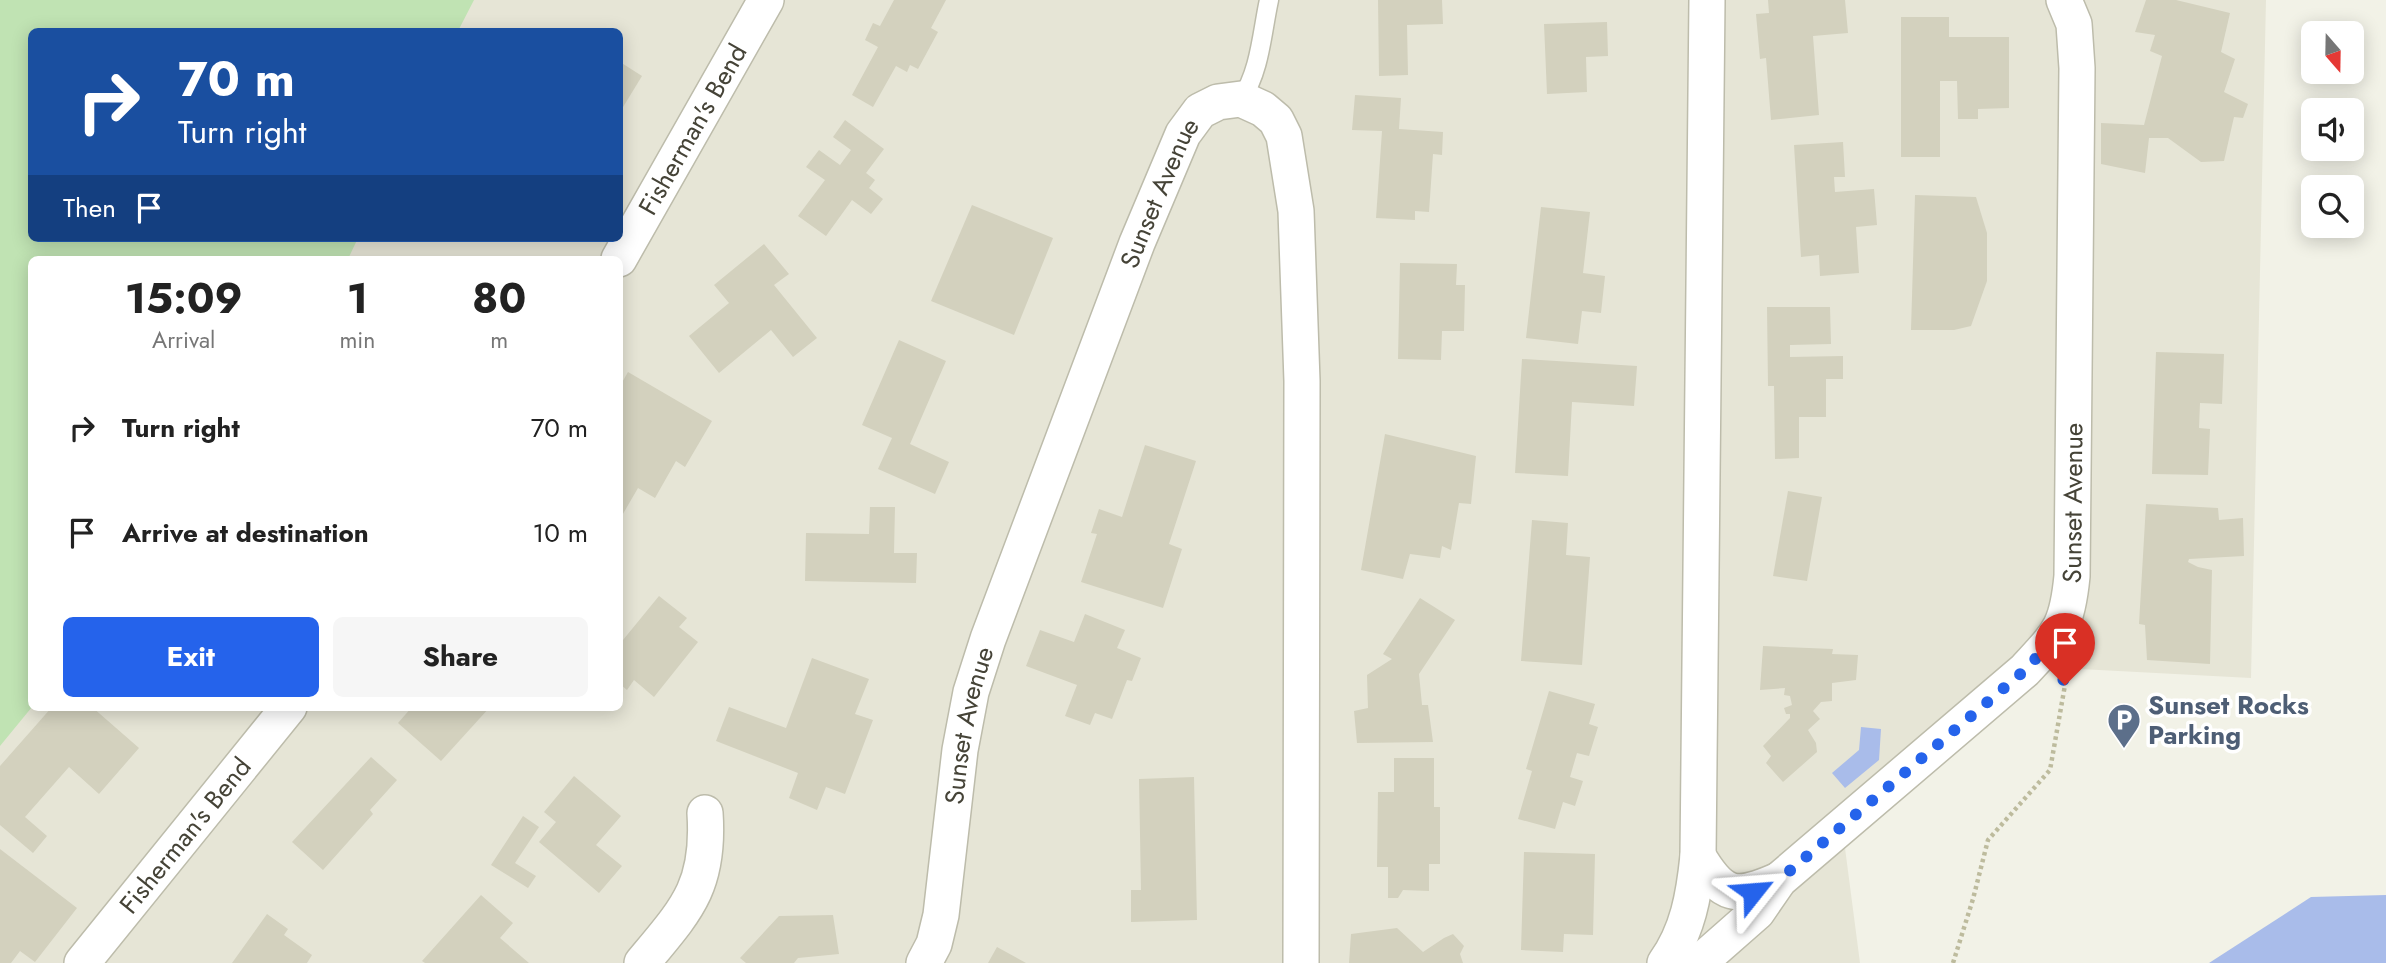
<!DOCTYPE html>
<style>
body{margin:0;font-family:Jost,sans-serif;background:#f6f6f6;color:#222;height:100vh;display:flex;flex-direction:column;font-size:26px;white-space:nowrap}
*{box-sizing:border-box;margin:0}
p{font-size:23px;color:#767676}
.icon{flex:none;width:38px;height:38px;fill:none;stroke:currentColor;stroke-width:2;stroke-linecap:round;stroke-linejoin:round}
.map{position:relative;flex:1;overflow:hidden}
.drawer{position:absolute;left:28px;top:256px;width:595px;height:455px;display:flex;flex-direction:column;background:#fff;border-radius:10px;box-shadow:0 4px 18px #0003}
.drawer>*{flex:none}
.guide{position:absolute;left:28px;top:28px;width:595px;height:214px;border-radius:10px;box-shadow:0 4px 18px #0003;background:#1a4fa0;color:#fff;overflow:hidden}
.needle{width:46px;rotate:160deg}
.buttons{position:absolute;left:2301px;top:21px;display:grid;gap:14px}
.buttons a{display:grid;place-items:center;width:63px;height:63px;border-radius:10px;background:#fff;box-shadow:0 4px 18px #0003;font-size:35px}
.pin{position:absolute;display:grid;place-items:center;width:60px;height:60px;color:#fff;margin:-72px -30px;border-radius:50% 50% 50% 0;rotate:-45deg;box-shadow:0 0 7px #0007}
.pin .icon{rotate:45deg}
.me{position:absolute;width:77px;margin:-38px;rotate:62deg;stroke-linejoin:round;filter:drop-shadow(0 0 5px #0008)}
.turn{display:flex;align-items:center;gap:24px;height:147px;padding:0 35px;font-size:32px}
.turn .icon{width:91px;height:91px;stroke-width:2.5}
.turn b{display:block;font-size:49px;line-height:60px}
.then{display:flex;align-items:center;height:66px;padding:0 35px;background:#0003;gap:14px;font-size:26px}
.eta{display:flex;justify-content:space-evenly;align-items:center;height:119px;text-align:center}
.eta b{font-size:42px;font-weight:700;line-height:49px}
.cta{display:flex;gap:14px;margin-top:auto;padding:14px 35px}
.cta a{flex:1;height:80px;border-radius:10px;background:#2563eb;color:#fff;font-size:28px;font-weight:700;line-height:80px;text-align:center}
.cta a+a{background:#f6f6f6;color:#222}
ul{padding:0;list-style:none}
li{display:flex;align-items:center;gap:21px;height:105px;padding:0 35px}
li div{flex:1}
li b{display:block;font-size:26px}
li em{font-style:normal}
.map>svg:first-child{display:block}
.residential{fill:#e6e5d6}
.green{fill:#c0e3b3}
.water{fill:#a9bcea}
.building{fill:#d3d1be}
.lines{fill:none;stroke-linecap:round;stroke-linejoin:round}
.service-casing{stroke:#bdbcab;stroke-width:21}
.minor-casing{stroke:#bdbcab;stroke-width:38}
.path{stroke:#bdbb9d;stroke-width:4.5;stroke-dasharray:3.5 3.5;stroke-linecap:butt}
.service{stroke:#fff;stroke-width:18}
.minor{stroke:#fff;stroke-width:35}
.route{stroke:#2563eb;stroke-width:12;stroke-dasharray:0 21.6}
.labels{text-anchor:middle;stroke-width:7;stroke-linejoin:round;paint-order:stroke}
.street-label{font-size:26px;fill:#454337;stroke:#fff}
.service-label{font-size:26px;font-weight:bold;fill:#4e5e75;stroke:#fff;text-anchor:start}
</style>
<div class="map">
<svg width="2386" height="963" viewBox="0 0 2386 963">
<rect width="100%" height="100%" fill="#f2f2e7"/>
<path class="residential" d="M416,0H2266L2251,678L2080,669L2052,641L1842,825L1860,963H0V687L32,707H620V259H291L301,238H620V32L401,31Z"/>
<path class="green" d="M0,0H474L458,31L32,32V238H358L348,259H32V707L0,746Z"/>
<g class="water">
<path d="M1861,727L1881,729L1879,760L1845,788L1832,773L1859,750Z"/>
<path d="M2386,895V963H2209L2311,897Z"/>
</g>
<g class="building">
<path d="M894,0H946L931,28L938,32L918,69L910,65L907,72L896,66L873,107L852,95L878,47L865,40L873,23L880,26Z"/>
<path d="M1378,0H1442L1443,24L1407,25L1408,75L1379,76Z"/>
<path d="M1768,0H1845L1848,33L1813,36L1819,115L1771,120L1766,58L1760,59L1756,14L1769,13Z"/>
<path d="M2146,0H2176L2230,13L2221,52L2235,59L2224,92L2248,104L2243,118L2234,117L2224,161L2201,162L2168,138H2149L2145,173L2101,164V123L2144,125L2162,56L2150,51L2155,35L2135,32Z"/>
<path d="M1901,17H1949V37H2009V108L1978,109V119H1958L1957,81H1940V157H1901Z"/>
<path d="M1607,22L1608,56L1586,57L1587,92L1547,94L1544,24Z"/>
<path d="M620,62L642,76L620,112Z"/>
<path d="M1355,95L1401,98L1399,129L1443,132L1442,155L1433,154L1429,212L1415,211V220L1376,218L1382,131L1352,130Z"/>
<path d="M845,120L884,149L866,173L875,180L869,188L883,199L871,214L852,200L826,236L798,216L825,180L806,167L819,150L840,165L851,150L833,137Z"/>
<path d="M1843,142L1845,177H1834L1835,192L1874,189L1877,225L1856,227L1859,273L1820,276L1819,255L1801,257L1794,145Z"/>
<path d="M1915,195L1976,197L1987,233V281L1971,326L1954,330H1911Z"/>
<path d="M972,205L1053,238L1014,335L931,301Z"/>
<path d="M1541,207L1590,212L1583,273L1605,276L1601,313L1582,311L1578,344L1526,338Z"/>
<path d="M764,244L789,274L774,285L817,338L793,357L771,330L719,373L689,336L729,303L714,285Z"/>
<path d="M1400,263L1457,264L1456,285H1465L1464,331H1442L1441,360L1398,359Z"/>
<path d="M1767,307H1830L1831,344L1790,345V357L1843,356V379H1826V417H1799V458L1775,459L1774,386H1768Z"/>
<path d="M899,340L946,361L910,444L949,462L935,494L878,469L892,438L862,425Z"/>
<path d="M2156,352L2224,354L2222,404L2200,403L2199,428L2210,429L2208,475L2152,474Z"/>
<path d="M1522,359L1637,366L1634,406L1572,402L1568,476L1515,473Z"/>
<path d="M628,372L712,421L685,467L676,461L655,498L638,488L620,519V386Z"/>
<path d="M1385,434L1476,456L1471,504L1459,503L1451,550L1442,546L1440,558L1410,554L1403,579L1361,570Z"/>
<path d="M1145,445L1196,461L1169,544L1182,549L1163,608L1081,582L1097,534L1091,533L1099,509L1122,517Z"/>
<path d="M1788,491L1822,497L1807,581L1773,576Z"/>
<path d="M2146,504L2218,508L2219,520L2243,518L2244,556L2189,559L2188,562L2198,567L2212,570L2210,664L2147,660L2145,625L2139,624Z"/>
<path d="M870,507H895L894,553H917L916,583L805,581L806,533L869,534Z"/>
<path d="M1532,520L1568,523L1566,555L1590,557L1582,665L1521,661Z"/>
<path d="M659,596L687,618L679,627L698,642L654,697L634,680L627,690L620,684V637L623,640Z"/>
<path d="M1420,598L1455,620L1419,674L1422,705H1428L1433,742L1357,743L1354,711L1368,708L1367,675L1392,659L1383,654Z"/>
<path d="M1085,614L1125,630L1117,648L1141,658L1132,681L1127,680L1112,719L1095,713L1090,725L1065,716L1077,685L1026,666L1040,630L1074,642Z"/>
<path d="M1763,646L1833,649L1832,654L1858,655L1856,680L1832,683V701L1821,702L1813,711L1820,719L1808,730L1816,743L1817,752L1783,782L1766,763L1771,756L1763,746L1790,718V714H1786L1784,708L1792,705L1790,696L1784,695L1785,688L1760,690Z"/>
<path d="M812,658L869,679L855,714L873,720L845,794L826,787L817,810L789,798L798,773L716,741L729,707L786,728Z"/>
<path d="M1549,691L1595,704L1589,724L1598,727L1589,756L1577,753L1570,777L1583,781L1575,806L1563,802L1555,829L1518,819L1532,771L1526,769Z"/>
<path d="M52,707H92L139,748L99,794L69,767L25,817L47,836L33,853L0,825V766Z"/>
<path d="M412,707H490L441,761L398,723Z"/>
<path d="M371,757L397,780L370,810L373,814L323,870L292,842Z"/>
<path d="M1394,758H1434V807H1440V864H1429V891L1403,890L1398,898H1388V867H1377L1378,792H1394Z"/>
<path d="M574,776L621,816L596,845L622,866L599,893L539,842L556,822L544,812Z"/>
<path d="M1194,777L1197,920L1131,922V890H1141L1139,779Z"/>
<path d="M523,816L539,827L515,863L536,876L528,888L491,865Z"/>
<path d="M0,849L77,908L35,962L20,951L11,963H0Z"/>
<path d="M1524,852L1595,854L1593,935L1564,934L1563,952L1521,950Z"/>
<path d="M481,895L513,923L500,938L529,963H425L422,961Z"/>
<path d="M267,914L288,929L284,935L312,955L307,963H232Z"/>
<path d="M833,915L839,954L798,958L794,963H746L740,958L779,916Z"/>
<path d="M1397,928L1423,952L1444,938L1453,934L1464,946L1460,954L1463,963H1349L1351,934Z"/>
<path d="M997,947L1026,963H988Z"/>
</g>
<g class="lines">
<defs>
<path id="service" d="M1241,99C1260,72 1262,32 1269,0"/>
<g id="minor">
<path id="s1" d="M619,259L766,0"/>
<path d="M1698,856C1723,898 1736,899 1779,880"/>
<path id="s2" d="M82,963L289,707"/>
<path d="M642,963C686,910 710,887 705,813"/>
<path id="s3" d="M924,963L934,944L941,915L960,750L971,692L988,639L1137,243L1183,134L1200,111L1218,102L1241,99L1263,109L1276,120L1284,136L1296,211L1302,381L1301,963"/>
<path d="M1665,963C1688,931 1694,895 1698,856L1707,0"/>
<path id="s4" d="M1699,963L1757,912L1779,880L2025,670C2059,633 2067,628 2072,576L2077,68L2074,24L2064,0"/>
</g>
</defs>
<use href="#service" class="service-casing"/>
<use href="#minor" class="minor-casing"/>
<path class="path" d="M1953,963L1973,899L1988,840L2050,770L2065,685L2064,679"/>
<use href="#service" class="service"/>
<use href="#minor" class="minor"/>
</g>
<g class="lines">
<path class="route" d="M1753,892L1779,880L2025,670L2052,641L2065,685"/>
</g>
<defs>
<symbol id="parking-pin" viewBox="-11 -11 22 30"><path d="M0 17L-7.5 6A9.5 9.5 0 1 1 7.5 6Z" fill="#5c6f8a" stroke="#fff"/><path d="M-3.5-5.5H1a3.5 3.5 0 0 1 0 7H-1V5.5H-3.5ZM-1-3.4V-.6H.8a1.4 1.4 0 0 0 0-2.8Z" fill="#fff"/></symbol>
</defs>
<g fill-rule="evenodd">
<use href="#parking-pin" x="2105" y="701" width="38" height="52"/>
</g>
<g class="labels">
<g class="street-label">
<text dy="9" stroke="none"><textPath href="#s1" startOffset="149">Fisherman's Bend</textPath></text>
<text dy="9" stroke="none"><textPath href="#s3" startOffset="810">Sunset Avenue</textPath></text>
<text dy="9" stroke="none"><textPath href="#s4" startOffset="621">Sunset Avenue</textPath></text>
<text dy="9" stroke="none"><textPath href="#s3" startOffset="243">Sunset Avenue</textPath></text>
<text dy="9" stroke="none"><textPath href="#s2" startOffset="164">Fisherman's Bend</textPath></text>
</g>
<g class="service-label">
<text x="2148" y="714">Sunset Rocks<tspan x="2148" dy="30">Parking</tspan></text>
</g>
</g>
</svg>
<div class="buttons">
<a><svg class="needle" viewBox="-14 -14 28 28"><path d="M0-13l5 13h-10z" fill="#e53935"/><path d="M0 13l5-13h-10z" fill="#767676"/></svg></a>
<a><svg class="icon" aria-label="sound" viewBox="0 0 24 24"><path d="M4 9h4l5-4v14l-5-4H4zM17 9q2 3 0 6"/></svg></a>
<a><svg class="icon" aria-label="search" viewBox="0 0 24 24"><circle cx="10" cy="10" r="6"/><path d="M15 15l6 6"/></svg></a>
</div>
<div class="pin" style="left:2065px;top:685px;background:#d93025"><svg class="icon" aria-label="arrive" viewBox="0 0 24 24"><path d="M6 21V4h12l-3 4 3 4H6"/></svg></div>
<svg class="me" style="left:1753px;top:892px" viewBox="-20 -20 40 40"><path d="M0-17L14 15 0 8-14 15z" fill="#2563eb" stroke="#fff" stroke-width="4"/></svg>
<div class="guide">
<div class="turn"><svg class="icon" aria-label="right" viewBox="0 0 24 24"><path d="M7 20v-9h11M14 6l5 5-5 5"/></svg><div><b>70 m</b>Turn right</div></div>
<div class="then">Then<svg class="icon" aria-label="arrive" viewBox="0 0 24 24"><path d="M6 21V4h12l-3 4 3 4H6"/></svg></div>
</div>
<section class="drawer">
<div class="eta">
<div><b>15:09</b><p>Arrival</p></div>
<div><b>1</b><p>min</p></div>
<div><b>80</b><p>m</p></div>
</div>
<ul>
<li><svg class="icon" aria-label="right" viewBox="0 0 24 24"><path d="M7 20v-9h11M14 6l5 5-5 5"/></svg><div><b>Turn right</b></div><em>70 m</em></li>
<li><svg class="icon" aria-label="arrive" viewBox="0 0 24 24"><path d="M6 21V4h12l-3 4 3 4H6"/></svg><div><b>Arrive at destination</b></div><em>10 m</em></li>
</ul>
<div class="cta"><a>Exit</a><a>Share</a></div>
</section>
</div>
